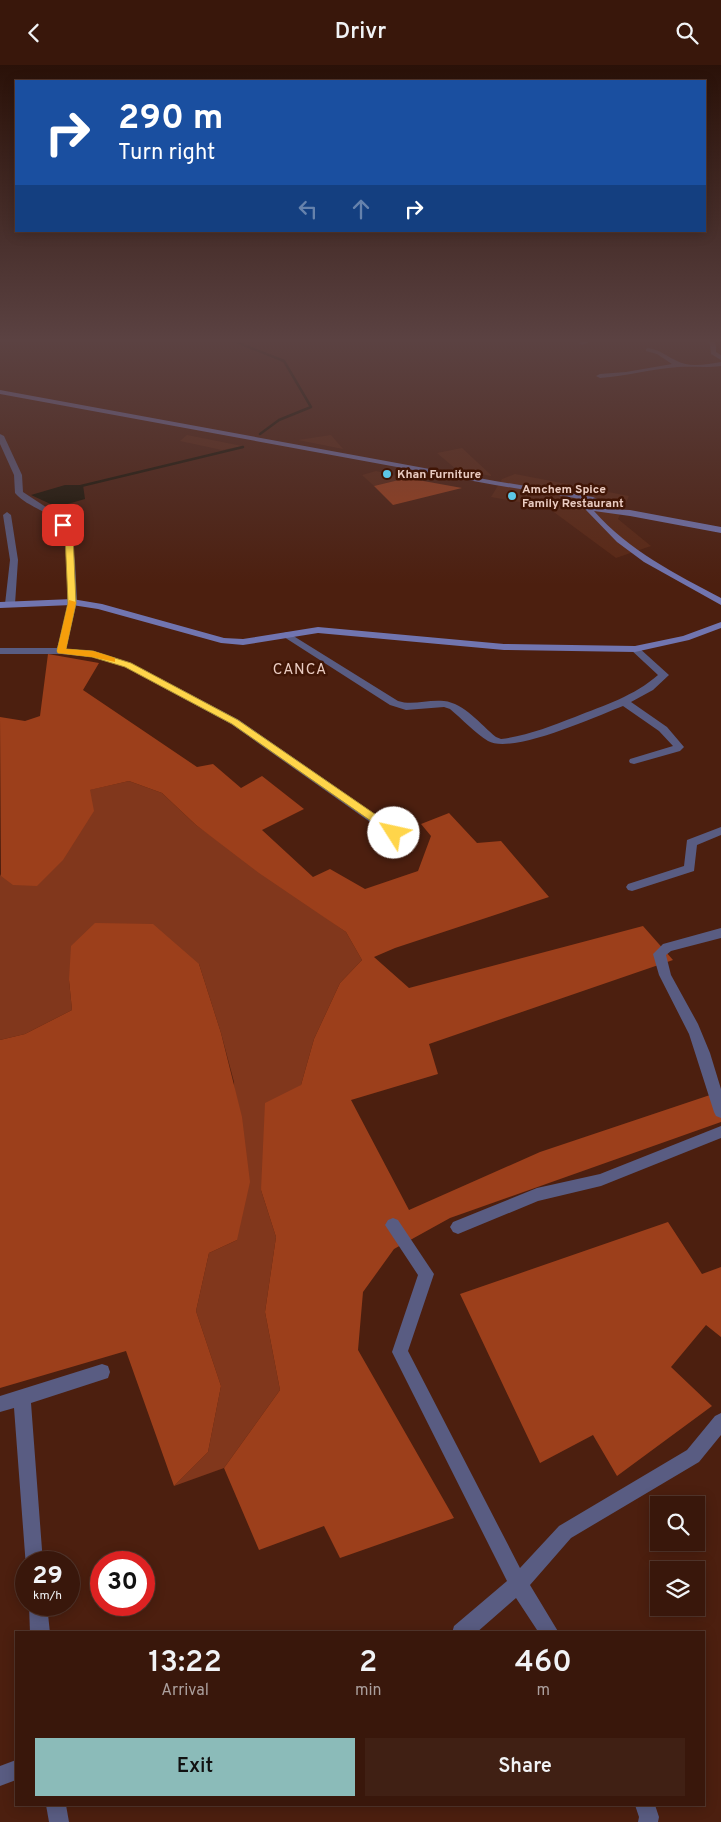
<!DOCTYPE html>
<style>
body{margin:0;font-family:Overpass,sans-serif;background:#402014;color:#f1f3f6;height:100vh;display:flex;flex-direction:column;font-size:19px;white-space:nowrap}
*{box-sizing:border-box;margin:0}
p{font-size:16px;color:#ab9f9d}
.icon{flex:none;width:28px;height:28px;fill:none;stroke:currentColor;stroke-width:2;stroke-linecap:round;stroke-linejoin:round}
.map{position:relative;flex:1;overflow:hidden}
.panel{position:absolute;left:15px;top:1566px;width:690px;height:175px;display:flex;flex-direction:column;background:#39170b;border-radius:0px;box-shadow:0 2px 12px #0003,0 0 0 1px #53362c}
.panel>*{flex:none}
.guide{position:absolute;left:15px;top:15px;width:691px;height:152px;border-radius:0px;box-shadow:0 2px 12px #0003,0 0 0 1px #53362c;background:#1a4fa0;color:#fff;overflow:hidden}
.fabs{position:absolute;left:650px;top:1431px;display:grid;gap:10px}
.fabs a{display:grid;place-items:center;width:55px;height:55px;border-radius:0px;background:#39170b;box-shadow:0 2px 12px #0003,0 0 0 1px #53362c;font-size:25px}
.speed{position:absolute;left:15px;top:1486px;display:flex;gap:10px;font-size:25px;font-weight:700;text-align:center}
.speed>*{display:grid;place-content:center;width:65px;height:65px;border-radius:50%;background:#39170b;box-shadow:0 2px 12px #0003,0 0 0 1px #53362c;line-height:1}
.speed small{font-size:12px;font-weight:400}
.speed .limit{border:8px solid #d22;background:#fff;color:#111}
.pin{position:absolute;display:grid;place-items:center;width:42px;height:42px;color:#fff;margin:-21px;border-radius:10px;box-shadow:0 2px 8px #0006}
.me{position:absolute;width:55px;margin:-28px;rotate:305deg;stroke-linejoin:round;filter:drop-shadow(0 0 4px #0008)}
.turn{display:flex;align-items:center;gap:18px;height:105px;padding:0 20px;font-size:22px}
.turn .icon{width:65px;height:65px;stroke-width:2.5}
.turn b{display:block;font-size:35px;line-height:42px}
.lanes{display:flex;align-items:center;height:48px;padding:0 20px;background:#0003;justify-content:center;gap:25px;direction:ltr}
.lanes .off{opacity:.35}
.eta{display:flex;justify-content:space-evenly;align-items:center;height:85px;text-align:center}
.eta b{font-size:30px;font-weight:600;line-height:35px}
.button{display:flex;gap:10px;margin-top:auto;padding:10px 20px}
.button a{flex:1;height:58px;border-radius:0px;background:#8bbbb9;color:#111;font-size:20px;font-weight:600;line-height:58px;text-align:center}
.button a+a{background:#402014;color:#f1f3f6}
header{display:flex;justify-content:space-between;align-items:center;height:65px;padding:0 20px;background:#39170b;font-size:22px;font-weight:600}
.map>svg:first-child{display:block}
.built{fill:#5a2713}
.green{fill:#81371c}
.forest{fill:#9c3f1b}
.water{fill:#161305}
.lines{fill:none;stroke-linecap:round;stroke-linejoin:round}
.stream{stroke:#161305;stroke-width:2.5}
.street{fill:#595c82;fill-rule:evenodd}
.secondary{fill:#7175b0;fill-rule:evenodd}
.route{fill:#ffd54a;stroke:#a68a30}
.slow{fill:#f59e0b}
.poi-dot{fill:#5cc7e7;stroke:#401505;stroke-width:2}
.labels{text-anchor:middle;stroke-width:5;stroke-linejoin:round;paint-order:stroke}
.far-poi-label{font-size:12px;font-weight:bold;fill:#eaccc2;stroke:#401505;text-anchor:start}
.far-quarter-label{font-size:15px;letter-spacing:1px;fill:#eaccc2;stroke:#401505}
</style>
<header><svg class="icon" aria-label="back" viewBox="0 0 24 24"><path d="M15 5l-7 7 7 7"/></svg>Drivr<svg class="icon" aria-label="search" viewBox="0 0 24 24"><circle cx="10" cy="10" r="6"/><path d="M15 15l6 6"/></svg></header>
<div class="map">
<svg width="721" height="1757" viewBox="0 0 721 1757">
<rect width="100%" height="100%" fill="#4c1f0f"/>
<g class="built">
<path d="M187,370L242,381L222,385L180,376Z"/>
<path d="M331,370L343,384L298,375Z"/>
<path d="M462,383L491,410V411L456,404L437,388Z"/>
<path d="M376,406L407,413L374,421L362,410Z"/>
<path d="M515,409L629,431L618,454L651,481L616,493L547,442L491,432L502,414Z"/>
</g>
<path class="green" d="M129,716L162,728L196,760L346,867L362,895L340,918L314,974L301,1020L261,1125L276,1172L265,1247L280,1325L224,1403L174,1421L208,1387L221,1321L196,1246L209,1188L237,1175L234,1017L221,968L199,899L69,915L72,945L25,969L0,975V809L1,811L89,725Z"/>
<g class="forest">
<path d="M407,413L462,423L393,440L374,421Z"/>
<path d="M48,589L99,598L83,625L197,702L213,699L241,723L262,711L304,744L262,765L313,812L330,804L365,824L418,806L431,771L421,759L449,748L477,778L501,776L549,832L395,883L374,892L409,923L643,861L673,895L429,979L438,1009L351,1035L409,1145L540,1087L713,1029L721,1039V1057L450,1153L394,1184L363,1227L358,1285L454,1453L340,1493L324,1461L259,1485L224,1403L280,1325L265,1247L276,1172L261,1125L265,1038L301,1020L314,974L340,918L362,895L346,867L259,808L196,760L162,728L129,716L90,725L94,746L63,795L37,821L13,820L1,811L0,652L25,656L40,651Z"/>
<path d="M95,858L153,859L199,899L221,968L242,1052L250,1117L237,1175L209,1188L196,1246L221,1321L208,1387L174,1421L126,1286L0,1323V975L25,969L72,945L69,915L71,881Z"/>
<path d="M668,1157L702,1209L721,1202V1272L706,1260L671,1302L712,1341L617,1411L593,1370L540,1398L460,1229Z"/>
</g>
<path class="water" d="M65,420H83L85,434L57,442L31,430Z"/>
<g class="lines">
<g class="stream">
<path d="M229,274L284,296L311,342L279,355L260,369"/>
<path d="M81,421L243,382"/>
</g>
<g class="street">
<path d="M587,274H597L582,280L579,278Z"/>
<path d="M706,274H712L716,280V287L721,290V295L711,289L710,280Z"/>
<path d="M648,283C661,285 666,291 677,296C689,303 708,299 721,297V301C706,303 692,301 678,302C652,304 626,311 600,313L596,311L600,309L626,307L672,299L657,289L646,286V284Z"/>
<path d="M0,369L4,371L22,410L23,427L61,452L70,465L75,496L77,536L66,584L93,586L131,598L239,655L398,765L400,768L398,771H390L231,659L125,602L92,592L61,589H0V583H57C61,570 65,556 67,542C69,524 69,473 58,459C48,445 27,442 15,428L14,410L0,379Z"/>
<path d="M7,447L11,450L18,495L15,539L10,542L5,539L10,495L3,450Z"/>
<path d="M287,567L398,636C413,641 428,634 444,636C464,638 481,660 496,672L501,674C527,671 551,661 575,652C605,640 634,631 658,610L630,584L632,582H638L669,610L653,625L631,637L667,662L684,682L680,686L634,699L630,698L629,696L630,694L673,681L659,666L623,641C597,651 512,690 488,676C475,668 462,654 450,644L444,642L406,645L390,640L284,572V568Z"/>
<path d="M721,762V770L697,780L694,806L632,826L628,825L626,822L628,819L684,801L687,775Z"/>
<path d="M721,863V873L671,886L666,890L671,910L698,959L710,988L721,1024V1053L716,1051L714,1047L689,969L659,910L653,889L663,879Z"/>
<path d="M721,1061V1073L601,1121L538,1136L458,1169L453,1167L450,1162L453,1157L537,1123L600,1109Z"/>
<path d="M393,1153L398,1155L434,1209L408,1286L520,1503L559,1461L687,1385L715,1351L721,1348V1370L699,1397L571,1473L530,1520L559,1568H539L516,1533L476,1568H452L454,1561L507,1516L392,1287L418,1210L385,1160L388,1155Z"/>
<path d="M102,1299L108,1301L110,1307L108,1313L31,1338L43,1498H26V1502L14,1343L0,1347V1331Z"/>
<path d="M29,1540H47L50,1568H30Z"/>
<path d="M16,1695V1715L0,1721V1701Z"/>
<path d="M46,1740H66L69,1757H49Z"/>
<path d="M635,1740H655L659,1752L658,1757H638L639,1752Z"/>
</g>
<g class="secondary">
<path d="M0,325L495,416L593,432L597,434L593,436L495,420L0,329Z"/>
<path d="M560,435L592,443L630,445L721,462V468L630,451L594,446C629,486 676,509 721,533V540L644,497L617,477L585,444L560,439Z"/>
<path d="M72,534L102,539L224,573L243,574L318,562L504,579L635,581L683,571L721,557V563L689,575L635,587L504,585L318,568L243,580L221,578L98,544L72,540L0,543V537Z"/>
</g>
</g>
<linearGradient id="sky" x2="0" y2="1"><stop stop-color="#2a1108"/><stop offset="0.53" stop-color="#5b4242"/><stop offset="1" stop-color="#5b4242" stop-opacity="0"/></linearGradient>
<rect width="721" height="520" fill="url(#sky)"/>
<path class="route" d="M63,457L66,458L73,470L76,538L66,584L93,586L131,598L238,655L398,765L400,768L398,770H391L232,659L125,602L92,592L58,588L57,586L68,538L65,470L60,460Z"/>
<path class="slow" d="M69,535L76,537L66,584L93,586L115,593V597L92,592L58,588L57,586Z"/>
<g class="poi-dot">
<circle cx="387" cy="409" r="5"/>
<circle cx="512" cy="431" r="5"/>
</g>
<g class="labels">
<g class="far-poi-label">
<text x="397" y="413">Khan Furniture</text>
<text x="522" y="428">Amchem Spice<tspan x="522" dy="14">Family Restaurant</tspan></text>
</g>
<g class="far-quarter-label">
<text x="300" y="609">CANCA</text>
</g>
</g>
</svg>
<div class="fabs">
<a><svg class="icon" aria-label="search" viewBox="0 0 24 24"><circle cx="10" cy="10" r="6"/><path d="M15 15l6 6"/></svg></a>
<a><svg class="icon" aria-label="layers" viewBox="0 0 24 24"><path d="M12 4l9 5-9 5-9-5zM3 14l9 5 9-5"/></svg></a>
</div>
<div class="speed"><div>29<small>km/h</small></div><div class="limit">30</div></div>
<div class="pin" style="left:63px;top:460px;background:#d93025"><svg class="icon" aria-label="arrive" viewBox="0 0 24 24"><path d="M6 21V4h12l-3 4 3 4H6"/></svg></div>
<svg class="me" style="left:394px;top:768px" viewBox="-20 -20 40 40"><circle r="19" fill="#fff"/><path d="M0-13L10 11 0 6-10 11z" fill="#ffd54a"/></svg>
<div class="guide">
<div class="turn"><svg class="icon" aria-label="right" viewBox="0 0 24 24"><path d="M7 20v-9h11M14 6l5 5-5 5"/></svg><div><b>290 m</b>Turn right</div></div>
<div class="lanes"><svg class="icon off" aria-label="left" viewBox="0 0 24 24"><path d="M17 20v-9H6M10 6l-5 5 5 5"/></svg><svg class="icon off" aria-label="ahead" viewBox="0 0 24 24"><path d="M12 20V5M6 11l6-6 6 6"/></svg><svg class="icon" aria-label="right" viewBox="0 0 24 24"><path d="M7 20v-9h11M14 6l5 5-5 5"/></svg></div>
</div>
<section class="panel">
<div class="eta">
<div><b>13:22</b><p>Arrival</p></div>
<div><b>2</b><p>min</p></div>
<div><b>460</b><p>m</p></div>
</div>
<div class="button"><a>Exit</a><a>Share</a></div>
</section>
</div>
